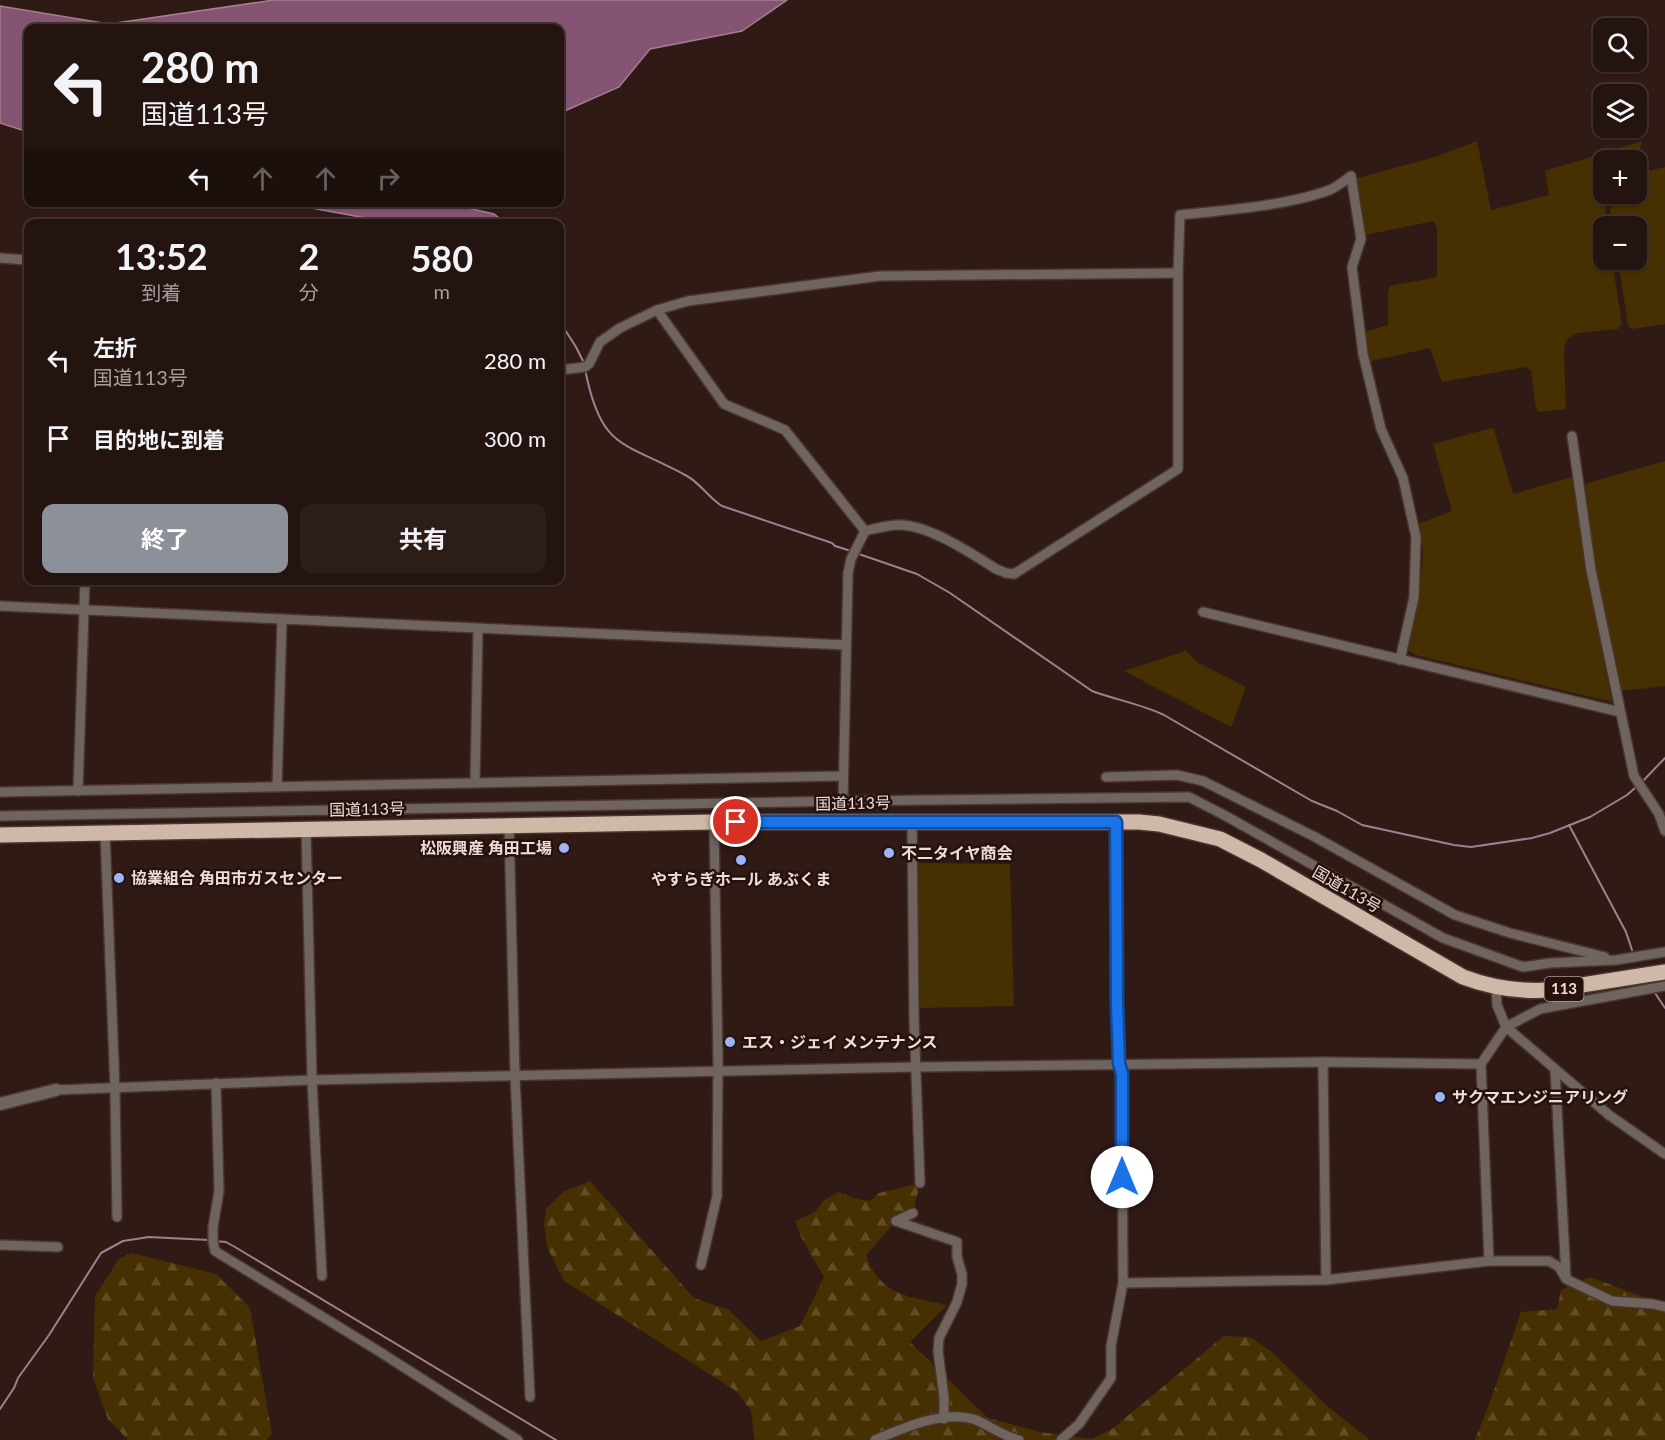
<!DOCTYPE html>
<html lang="ja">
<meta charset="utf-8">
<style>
body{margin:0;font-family:Lato,"Noto Sans JP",sans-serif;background:#2c1d19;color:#f1f3f6;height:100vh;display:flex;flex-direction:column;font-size:22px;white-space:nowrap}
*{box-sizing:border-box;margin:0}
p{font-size:20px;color:#a39e9f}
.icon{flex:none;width:33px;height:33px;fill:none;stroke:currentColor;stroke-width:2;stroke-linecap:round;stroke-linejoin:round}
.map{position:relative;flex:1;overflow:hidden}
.sheet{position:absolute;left:24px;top:219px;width:540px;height:366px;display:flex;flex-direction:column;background:#241410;border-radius:12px;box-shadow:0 2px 4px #0004,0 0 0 2px #413330}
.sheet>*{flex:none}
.banner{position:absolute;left:24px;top:24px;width:540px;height:183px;border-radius:12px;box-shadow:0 2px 4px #0004,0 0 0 2px #413330;background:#241410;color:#f1f3f6;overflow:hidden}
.controls{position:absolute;left:1593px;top:18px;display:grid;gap:12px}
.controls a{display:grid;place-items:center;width:54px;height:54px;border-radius:12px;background:#241410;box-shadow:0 2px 4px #0004,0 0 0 2px #413330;font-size:30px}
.pin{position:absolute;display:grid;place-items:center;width:51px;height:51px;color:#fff;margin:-26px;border:3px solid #fff;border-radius:50%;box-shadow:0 2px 6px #0007}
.me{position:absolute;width:66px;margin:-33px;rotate:0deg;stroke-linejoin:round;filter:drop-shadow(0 0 4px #0008)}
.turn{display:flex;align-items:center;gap:21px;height:126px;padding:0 18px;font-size:27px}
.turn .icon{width:78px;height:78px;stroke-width:2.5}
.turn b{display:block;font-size:42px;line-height:51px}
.lanes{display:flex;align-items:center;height:57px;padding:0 18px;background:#0003;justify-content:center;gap:30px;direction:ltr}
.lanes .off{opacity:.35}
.eta{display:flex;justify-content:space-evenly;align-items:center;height:102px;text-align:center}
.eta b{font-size:36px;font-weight:700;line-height:42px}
.button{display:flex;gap:12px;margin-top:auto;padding:12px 18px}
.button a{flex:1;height:69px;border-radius:12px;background:#8c9099;color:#fff;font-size:24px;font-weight:700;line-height:69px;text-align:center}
.button a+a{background:#2c1d19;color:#f1f3f6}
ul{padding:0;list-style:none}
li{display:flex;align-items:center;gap:18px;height:78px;padding:0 18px}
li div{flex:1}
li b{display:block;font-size:22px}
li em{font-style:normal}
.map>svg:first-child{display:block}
.green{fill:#462f01}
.forest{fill:url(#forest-firs)}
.water{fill:#855473;stroke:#a47d92;stroke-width:1.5}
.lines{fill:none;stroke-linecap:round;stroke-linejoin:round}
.stream{stroke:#a47d92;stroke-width:2}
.minor-casing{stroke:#4a3531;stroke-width:12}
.tertiary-casing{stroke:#4a3531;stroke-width:15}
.trunk-casing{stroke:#4a3531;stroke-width:18}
.minor{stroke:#6f655e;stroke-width:9}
.tertiary{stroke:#6f655e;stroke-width:12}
.trunk{stroke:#cfb8a8;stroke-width:15}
.route-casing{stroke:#114b97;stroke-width:15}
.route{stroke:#1a73e8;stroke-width:10}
.poi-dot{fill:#9db4fd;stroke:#26110d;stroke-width:2}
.labels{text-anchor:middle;stroke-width:5;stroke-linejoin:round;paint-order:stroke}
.shield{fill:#26110d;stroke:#b1a09c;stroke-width:1.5}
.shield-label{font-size:15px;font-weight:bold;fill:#edddda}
.street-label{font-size:16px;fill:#edddda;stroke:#26110d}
.poi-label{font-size:16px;font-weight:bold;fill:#edddda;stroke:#26110d;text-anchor:start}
</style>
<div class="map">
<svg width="1665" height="1440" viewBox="0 0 1665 1440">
<defs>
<pattern id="forest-firs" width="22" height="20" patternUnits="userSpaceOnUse" patternTransform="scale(1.5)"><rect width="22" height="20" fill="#462f01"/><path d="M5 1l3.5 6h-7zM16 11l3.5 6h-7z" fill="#614d25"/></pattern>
</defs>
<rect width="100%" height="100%" fill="#301a16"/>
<g class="green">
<path d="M1477,141L1491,210L1549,195L1545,171L1642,141L1637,162L1604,160V194H1612C1603,204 1605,214 1607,226H1604V260H1612L1622,324L1618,329L1578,333L1568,338L1565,344L1564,356L1566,409L1539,412L1536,408L1531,371L1526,367L1442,382L1430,348L1367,362L1361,333L1388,325V292L1390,286L1437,277V228L1434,221L1365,235L1353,186L1354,179L1435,157Z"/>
<path d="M1665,167V324L1632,329L1628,325L1618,260H1636V226H1612L1610,210L1620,194H1636L1637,178L1644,172Z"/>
<path d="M1491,428L1494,429L1513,494L1575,476L1597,628L1612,702L1416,655L1406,649C1405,608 1434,568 1418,524L1452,511L1433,444Z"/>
<path d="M1665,461V686L1622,691L1616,688L1605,636L1582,486L1588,483Z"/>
<path d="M1186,651L1197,662L1246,687L1231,727L1124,671Z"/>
<path d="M917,863L1010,864L1014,1006L920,1008Z"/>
</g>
<g class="forest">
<path d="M590,1181L694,1298L729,1310L761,1341L800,1326L824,1277L803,1241L795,1221L815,1212L823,1201L839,1192L853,1198L870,1201L879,1193L920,1183L913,1213L896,1221L866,1255C879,1296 911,1297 947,1305L910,1342L988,1418L1040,1432L1092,1439L1112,1429L1224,1336L1250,1337L1271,1351L1327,1406L1370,1440H755L751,1411L736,1391L564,1281L547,1247L544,1224L546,1209L563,1192Z"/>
<path d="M132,1253L216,1274L250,1308L272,1434L266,1440H128L108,1419L93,1378L95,1296L119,1259Z"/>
<path d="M1590,1277L1665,1305V1440H1475L1493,1394L1521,1312L1557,1309L1561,1290Z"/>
</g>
<g class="water">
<path d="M274,0H787L742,31L650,49L619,87L560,113V28H28V132L0,123V6L109,24Z"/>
<path d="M284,203H446L494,214L505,223H393Z"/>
</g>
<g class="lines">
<g class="stream">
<path d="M560,322L576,347L584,363"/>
<path d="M585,369C601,451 623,441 687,476C701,484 709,498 722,506L832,543L835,546L851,551"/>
<path d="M856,553L917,574L950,593L1092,691C1116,700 1141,704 1164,715L1312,801L1337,811L1362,825L1454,845L1471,847L1532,838L1550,833L1590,817L1627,795L1636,787"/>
<path d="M1641,783L1665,758"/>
<path d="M1569,825L1626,932L1632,950"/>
<path d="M1653,990L1665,1008"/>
<path d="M214,1241L226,1242L235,1247L556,1440"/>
<path d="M0,1409L14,1388L18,1378L49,1335L101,1253L123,1241L149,1237L209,1240"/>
</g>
<defs>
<g id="minor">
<path d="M0,258L28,260"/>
<path d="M657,310L724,404L785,430L865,531"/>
<path d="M560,370L585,367L589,364L600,342L620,328L657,310L688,301L880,276L1178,273"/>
<path d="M1572,436L1591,570L1634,776L1659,814L1665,831"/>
<path d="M0,606L846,645"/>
<path d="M1203,612L1620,712"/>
<path d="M1106,777L1177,775L1203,781L1315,837L1455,915L1510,933L1605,957"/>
<path d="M475,783L478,629"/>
<path d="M277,787L282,620"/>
<path d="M78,791L85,580"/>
<path d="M0,792L843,776"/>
<path d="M843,801L848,573L851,559L865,531C877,528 890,524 902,525C932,527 971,553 996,569L1006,573L1014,574L1178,469V273L1180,215C1226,210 1284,206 1327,191C1336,188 1344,181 1351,176L1361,239L1352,267L1363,354L1381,429L1403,478L1416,537L1414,597L1400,660"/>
<path d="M0,816L843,801L1189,797L1224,815L1443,938L1523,967L1550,963L1616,960L1665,952"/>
<path d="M912,820L914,1018L920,1183"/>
<path d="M509,825L515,1076L530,1397"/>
<path d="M306,828L312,1080L322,1276"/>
<path d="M105,833L115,1089L117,1217"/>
<path d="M1496,988L1497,1005L1506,1027L1609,1115L1665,1154"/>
<path d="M1323,1062L1326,1280"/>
<path d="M1555,1070L1566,1277"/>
<path d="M216,1083L219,1191L213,1227V1242L215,1251L372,1347L518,1440"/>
<path d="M56,1090L312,1080L917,1067L1323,1062L1481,1064"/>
<path d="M896,1221L957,1242V1257L962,1274V1284L957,1302L939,1338L938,1351L944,1397V1419"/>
<path d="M896,1221L913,1213"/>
<path d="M0,1245L58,1247"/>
<path d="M1489,1261L1481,1064L1506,1027L1540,1009L1665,986"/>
<path d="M701,1265L717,1196L718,1062L714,822"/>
<path d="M1123,1283L1326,1280L1489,1261H1549L1559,1267L1566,1279L1612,1301L1653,1304L1665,1307"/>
<path d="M875,1440C903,1428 945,1409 976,1420C990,1426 1003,1436 1019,1440"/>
<path d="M1061,1440L1079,1424L1111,1378V1346L1123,1283L1122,1074L1119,1063L1117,1003L1116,822"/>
</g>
<path id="tertiary" d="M0,1104L56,1090"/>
<path id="trunk" d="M0,835L714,822H1139L1159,824L1220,839L1261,860L1463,977C1492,988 1520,992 1550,990L1665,972"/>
</defs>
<use href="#minor" class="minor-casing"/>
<use href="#tertiary" class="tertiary-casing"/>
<use href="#trunk" class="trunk-casing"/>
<use href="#minor" class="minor"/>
<use href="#tertiary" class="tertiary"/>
<use href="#trunk" class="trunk"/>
</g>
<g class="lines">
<defs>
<path id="route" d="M736,822H1116L1117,1003L1119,1063L1122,1074V1177"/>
</defs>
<use href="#route" class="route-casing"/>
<use href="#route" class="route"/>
</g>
<g class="poi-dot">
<circle cx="564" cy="848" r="6"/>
<circle cx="889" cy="853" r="6"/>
<circle cx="741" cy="860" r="6"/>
<circle cx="119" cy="878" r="6"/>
<circle cx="730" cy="1042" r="6"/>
<circle cx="1440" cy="1097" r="6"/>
</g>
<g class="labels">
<rect class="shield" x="1544.5" y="977" width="39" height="24" rx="4.5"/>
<g class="shield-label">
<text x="1564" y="994">113</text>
</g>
<g class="street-label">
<text transform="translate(853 803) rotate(-1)" y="6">国道113号</text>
<text transform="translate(367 809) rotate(-1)" y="6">国道113号</text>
<text transform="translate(1347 889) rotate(30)" y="6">国道113号</text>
</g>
<g class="poi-label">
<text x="552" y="854" text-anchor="end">松阪興産 角田工場</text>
<text x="901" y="859">不二タイヤ商会</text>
<text x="131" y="884">協業組合 角田市ガスセンター</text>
<text x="741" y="885" text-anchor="middle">やすらぎホール あぶくま</text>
<text x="742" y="1048">エス・ジェイ メンテナンス</text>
<text x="1452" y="1103">サクマエンジニアリング</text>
</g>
</g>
</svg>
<div class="controls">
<a><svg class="icon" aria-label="search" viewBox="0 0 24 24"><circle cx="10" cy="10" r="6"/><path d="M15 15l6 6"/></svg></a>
<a><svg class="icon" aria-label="layers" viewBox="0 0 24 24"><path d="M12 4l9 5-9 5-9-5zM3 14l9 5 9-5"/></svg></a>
<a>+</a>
<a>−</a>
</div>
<div class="pin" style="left:736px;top:822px;background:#d93025"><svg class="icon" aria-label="arrive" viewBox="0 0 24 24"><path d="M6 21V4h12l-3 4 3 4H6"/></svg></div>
<svg class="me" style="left:1122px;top:1177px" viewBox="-20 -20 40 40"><circle r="19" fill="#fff"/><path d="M0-13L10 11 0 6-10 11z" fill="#1a73e8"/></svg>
<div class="banner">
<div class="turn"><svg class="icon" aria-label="left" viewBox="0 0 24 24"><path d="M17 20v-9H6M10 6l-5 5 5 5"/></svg><div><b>280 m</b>国道113号</div></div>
<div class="lanes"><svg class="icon" aria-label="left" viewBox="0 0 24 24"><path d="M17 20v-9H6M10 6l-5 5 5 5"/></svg><svg class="icon off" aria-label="ahead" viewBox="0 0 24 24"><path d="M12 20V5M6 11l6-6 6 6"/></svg><svg class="icon off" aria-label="ahead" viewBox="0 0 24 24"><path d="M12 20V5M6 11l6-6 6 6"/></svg><svg class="icon off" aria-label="right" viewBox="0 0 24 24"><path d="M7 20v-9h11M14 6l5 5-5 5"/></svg></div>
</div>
<section class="sheet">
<div class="eta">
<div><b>13:52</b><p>到着</p></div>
<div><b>2</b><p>分</p></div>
<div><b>580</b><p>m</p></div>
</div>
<ul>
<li><svg class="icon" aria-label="left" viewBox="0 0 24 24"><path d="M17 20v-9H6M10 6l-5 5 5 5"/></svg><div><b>左折</b><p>国道113号</p></div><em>280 m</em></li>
<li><svg class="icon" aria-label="arrive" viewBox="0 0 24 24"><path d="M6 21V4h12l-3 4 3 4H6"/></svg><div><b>目的地に到着</b></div><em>300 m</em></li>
</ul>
<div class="button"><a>終了</a><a>共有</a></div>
</section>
</div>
